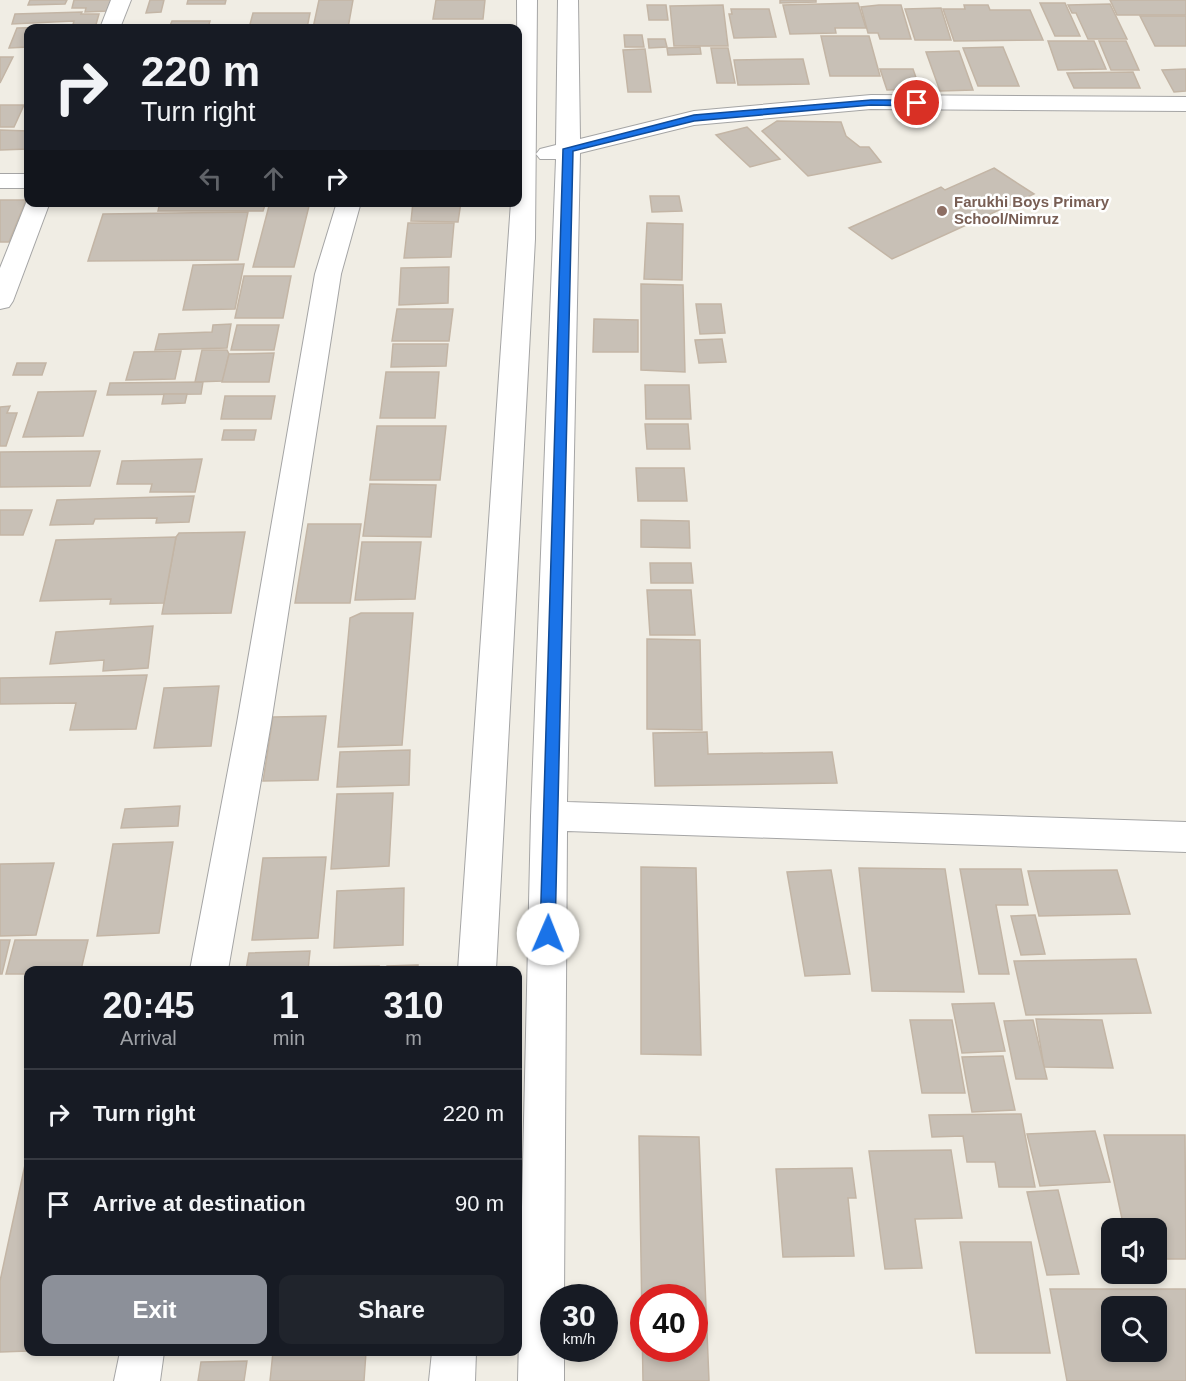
<!DOCTYPE html>
<style>
body{margin:0;font-family:Helvetica,sans-serif;background:#20242c;color:#f1f3f6;height:100vh;display:flex;flex-direction:column;font-size:22px;white-space:nowrap}
*{box-sizing:border-box;margin:0}
p{font-size:20px;color:#9ea1a6}
.icon{flex:none;width:33px;height:33px;fill:none;stroke:currentColor;stroke-width:2;stroke-linecap:round;stroke-linejoin:round}
.map{position:relative;flex:1;overflow:hidden}
.drawer{position:absolute;left:24px;top:966px;width:498px;height:390px;display:flex;flex-direction:column;background:#171b24;border-radius:12px;box-shadow:0 3px 9px #0003}
.drawer>*{flex:none}
.top-card{position:absolute;left:24px;top:24px;width:498px;height:183px;border-radius:12px;box-shadow:0 3px 9px #0003;background:#171b24;color:#f1f3f6;overflow:hidden}
.controls{position:absolute;left:1101px;top:1218px;display:grid;gap:12px}
.controls a{display:grid;place-items:center;width:66px;height:66px;border-radius:12px;background:#171b24;box-shadow:0 3px 9px #0003;font-size:30px}
.speed{position:absolute;left:540px;top:1284px;display:flex;gap:12px;font-size:30px;font-weight:700;text-align:center}
.speed>*{display:grid;place-content:center;width:78px;height:78px;border-radius:50%;background:#171b24;box-shadow:0 3px 9px #0003;line-height:1}
.speed small{font-size:15px;font-weight:400}
.speed .limit{border:9px solid #d22;background:#fff;color:#111}
.pin{position:absolute;display:grid;place-items:center;width:51px;height:51px;color:#fff;margin:-26px;border:3px solid #fff;border-radius:50%;box-shadow:0 2px 6px #0007}
.me{position:absolute;width:66px;margin:-33px;rotate:1deg;stroke-linejoin:round;filter:drop-shadow(0 0 4px #0008)}
.turn{display:flex;align-items:center;gap:21px;height:126px;padding:0 18px;font-size:27px}
.turn .icon{width:78px;height:78px;stroke-width:2.5}
.turn b{display:block;font-size:42px;line-height:51px}
.lanes{display:flex;align-items:center;height:57px;padding:0 18px;background:#0003;justify-content:center;gap:30px;direction:ltr}
.lanes .off{opacity:.35}
.eta{display:flex;justify-content:space-evenly;align-items:center;height:102px;text-align:center}
.eta b{font-size:36px;font-weight:700;line-height:42px}
.cta{display:flex;gap:12px;margin-top:auto;padding:12px 18px}
.cta a{flex:1;height:69px;border-radius:12px;background:#8c9099;color:#fff;font-size:24px;font-weight:700;line-height:69px;text-align:center}
.cta a+a{background:#20242c;color:#f1f3f6}
ul{padding:0;list-style:none}
li{display:flex;align-items:center;gap:18px;height:90px;padding:0 18px;border-top:2px solid #363941}
li div{flex:1}
li b{display:block;font-size:22px}
li em{font-style:normal}
.map>svg:first-child{display:block}
.building{fill:#c8c0b6;stroke:#c3b5a5;stroke-width:1.5;fill-rule:evenodd}
.lines{fill:none;stroke-linecap:round;stroke-linejoin:round}
.minor-casing{stroke:#a5a5a5;stroke-width:2}
.minor{fill:#fff;fill-rule:evenodd}
.route{fill:#1a73e8;stroke:#114b97;stroke-width:1.5}
.education-dot{fill:#8d6e63;stroke:#fff;stroke-width:2}
.labels{text-anchor:middle;stroke-width:5;stroke-linejoin:round;paint-order:stroke}
.far-education-label{font-size:15px;font-weight:bold;fill:#785e54;stroke:#fff;text-anchor:start}
</style>
<div class="map">
<svg width="1186" height="1381" viewBox="0 0 1186 1381">
<rect width="100%" height="100%" fill="#f0ede4"/>
<g class="building">
<path d="M30,0H67L65,4L28,5Z"/>
<path d="M74,0H111L108,11L85,12L86,8H72Z"/>
<path d="M150,0H164L161,12L146,13Z"/>
<path d="M188,0H226L225,4H187Z"/>
<path d="M319,0H353L348,28H313Z"/>
<path d="M436,0H485L483,19H433Z"/>
<path d="M780,0H816V2L780,3Z"/>
<path d="M1110,0H1186V15H1117Z"/>
<path d="M858,3L866,28H835L836,33L790,34L783,5Z"/>
<path d="M1040,3H1065L1080,36H1055Z"/>
<path d="M1110,4L1127,39H1088L1076,13H1072L1068,5Z"/>
<path d="M647,5H666L668,20H649Z"/>
<path d="M723,5L728,46H674L670,6Z"/>
<path d="M879,5H901L911,39H880L878,33H868L861,7Z"/>
<path d="M964,5H988L990,10H1030L1043,40L954,41L943,9H965Z"/>
<path d="M941,8L951,40H915L905,9Z"/>
<path d="M731,9H769L776,37L734,38L729,14H732Z"/>
<path d="M82,12L81,14H99L95,28H72L74,21L12,24L15,14Z"/>
<path d="M253,13H310L307,28H249Z"/>
<path d="M1140,16H1186V46H1155Z"/>
<path d="M172,21H210L208,28H169Z"/>
<path d="M471,25V28H436V26Z"/>
<path d="M57,27L28,28V47L9,48L17,28Z"/>
<path d="M624,35H642L644,47H625Z"/>
<path d="M821,36H869L880,76H830Z"/>
<path d="M648,39H665L667,47L649,48Z"/>
<path d="M1048,41H1094L1106,69L1058,70Z"/>
<path d="M1099,41H1126L1139,70H1111Z"/>
<path d="M700,47L701,54L668,55L667,48Z"/>
<path d="M1003,47L1019,86H978L963,48Z"/>
<path d="M711,48H728L735,83H717Z"/>
<path d="M645,49L651,92H628L623,50Z"/>
<path d="M959,51L973,90L940,91L926,52Z"/>
<path d="M0,57H13L0,83Z"/>
<path d="M803,59L809,84L738,85L734,60Z"/>
<path d="M880,69H913L920,89L887,90Z"/>
<path d="M1186,69V91L1174,92L1162,70Z"/>
<path d="M1133,72L1140,88H1074L1067,73Z"/>
<path d="M0,105H24L14,127H0Z"/>
<path d="M777,121L841,122L846,136L860,147H869L881,162L808,176L762,131Z"/>
<path d="M747,127L780,159L750,167L716,135Z"/>
<path d="M0,130L28,131V149L0,150Z"/>
<path d="M994,168L1034,194L892,259L849,228L941,187L945,190Z"/>
<path d="M650,196H679L682,211L652,212Z"/>
<path d="M0,200H26L9,242H0Z"/>
<path d="M160,202H266L263,211H158Z"/>
<path d="M270,202H310L294,267H253Z"/>
<path d="M413,202H461L458,222L411,221Z"/>
<path d="M248,212L238,260L88,261L103,214Z"/>
<path d="M408,223H454L451,257L404,258Z"/>
<path d="M647,223L683,224L682,280L644,279Z"/>
<path d="M244,264L235,309L183,310L193,265Z"/>
<path d="M449,267L448,303L399,305L401,268Z"/>
<path d="M244,276H291L283,318H235Z"/>
<path d="M641,284L683,285L685,372L641,370Z"/>
<path d="M696,304H721L725,333L700,334Z"/>
<path d="M397,309H453L449,341H392Z"/>
<path d="M594,319L638,320V352H593Z"/>
<path d="M231,324L227,348L155,350L159,334L212,332L213,325Z"/>
<path d="M237,325H279L274,350H231Z"/>
<path d="M722,339L726,362L699,363L695,340Z"/>
<path d="M393,344H448L446,366L391,367Z"/>
<path d="M202,350H227L229,354L223,381L195,382Z"/>
<path d="M181,351L175,379L126,380L134,352Z"/>
<path d="M274,353L269,382H222L229,354Z"/>
<path d="M17,363H46L42,375H13Z"/>
<path d="M386,372H439L435,418H380Z"/>
<path d="M203,382L201,394L107,395L110,383Z"/>
<path d="M645,385H689L691,419H646Z"/>
<path d="M96,391L83,436L23,437L38,392Z"/>
<path d="M164,394H187L185,403L162,404Z"/>
<path d="M225,396H275L271,419H221Z"/>
<path d="M10,406L7,413H17L6,446H0V407Z"/>
<path d="M645,424H688L690,449H647Z"/>
<path d="M377,426H446L440,480H370Z"/>
<path d="M224,430H256L254,440H222Z"/>
<path d="M100,451L90,486L0,487V452Z"/>
<path d="M202,459L195,492H150L152,484H117L122,461Z"/>
<path d="M636,468H684L687,501H638Z"/>
<path d="M370,484L436,485L431,537L363,536Z"/>
<path d="M194,496L189,522L156,523L157,518L95,519L93,524L50,525L57,500Z"/>
<path d="M0,510H32L23,535H0Z"/>
<path d="M641,520L689,521L690,548L641,547Z"/>
<path d="M308,524H361L350,603H295Z"/>
<path d="M245,532L231,613L162,614L176,537L179,533Z"/>
<path d="M176,537L164,603L110,604L111,599L40,601L56,540Z"/>
<path d="M362,542H421L415,599L355,600Z"/>
<path d="M650,563H691L693,583H651Z"/>
<path d="M647,590H691L695,635H650Z"/>
<path d="M361,613H413L402,745L338,747L350,618Z"/>
<path d="M153,626L148,668L103,671L104,660L50,664L56,632Z"/>
<path d="M647,639L700,640L702,730L647,729Z"/>
<path d="M147,675L136,729L70,730L76,703L0,704V678Z"/>
<path d="M219,686L211,746L154,748L164,688Z"/>
<path d="M326,716L318,780L263,781L273,717Z"/>
<path d="M707,732L708,754L832,752L837,783L655,786L653,733Z"/>
<path d="M410,750L409,785L337,787L340,752Z"/>
<path d="M393,793L389,866L331,869L337,794Z"/>
<path d="M180,806L178,826L121,828L125,809Z"/>
<path d="M173,842L159,933L97,936L113,844Z"/>
<path d="M326,857L318,938L252,940L263,858Z"/>
<path d="M54,863L36,935L0,936V864Z"/>
<path d="M641,867L696,868L701,1055L641,1054Z"/>
<path d="M859,868L945,869L964,992L872,991Z"/>
<path d="M960,869H1021L1028,905H996L1009,974H979Z"/>
<path d="M831,870L850,974L805,976L787,872Z"/>
<path d="M1117,870L1130,914L1039,916L1028,871Z"/>
<path d="M404,888L403,945L334,948L337,891Z"/>
<path d="M1035,915L1045,954L1021,955L1011,916Z"/>
<path d="M0,940H10L2,974H0Z"/>
<path d="M15,940H88L81,970H28V974H6Z"/>
<path d="M310,951L308,970H246L249,953Z"/>
<path d="M1136,959L1151,1013L1026,1015L1014,961Z"/>
<path d="M418,965V970H386L387,966Z"/>
<path d="M379,966L378,970H321L322,967Z"/>
<path d="M994,1003L1005,1051L962,1053L952,1004Z"/>
<path d="M1036,1019L1102,1020L1113,1068L1044,1067Z"/>
<path d="M910,1020H952L965,1093H922Z"/>
<path d="M1033,1020L1047,1079H1016L1004,1021Z"/>
<path d="M1003,1056L1015,1110L972,1112L962,1057Z"/>
<path d="M1021,1114L1035,1187H999L995,1162H967L963,1136L932,1137L929,1115Z"/>
<path d="M1095,1131L1110,1182L1040,1186L1027,1134Z"/>
<path d="M1104,1135H1185L1186,1259H1156V1228H1124Z"/>
<path d="M639,1136L699,1137L709,1381H643ZM644,1298H694V1348H644Z"/>
<path d="M951,1150L962,1218L915,1219L922,1268L885,1269L869,1151Z"/>
<path d="M28,1151V1351L0,1352V1281Z"/>
<path d="M852,1168L856,1198H848L854,1256L783,1257L776,1169Z"/>
<path d="M1058,1190L1079,1274L1047,1275L1027,1192Z"/>
<path d="M960,1242H1031L1050,1353H976Z"/>
<path d="M1050,1289H1186V1381H1067ZM1112,1306H1156V1352H1112Z"/>
<path d="M273,1352H366L364,1381H270Z"/>
<path d="M247,1361L244,1381H198L201,1362Z"/>
</g>
<g class="lines">
<defs>
<g id="minor">
<path d="M111,0H131L120,28H100Z"/>
<path d="M517,0H537L535,239L496,970H458L511,202H518Z"/>
<path d="M558,0H578L580,139L694,111L871,95L1186,97V111L871,109L694,125L580,153L567,802L1186,822V852L567,831L564,1298H554V1348H564V1381H518L531,816L556,159H540L536,154L540,149L556,145Z"/>
<rect x="0" y="174" width="28" height="14"/>
<path d="M28,198V202H50L13,301L9,307L0,309V268Z"/>
<path d="M337,202H361L341,274L271,723L228,970H190L237,723L315,274Z"/>
<path d="M120,1352H164L160,1381H114Z"/>
<path d="M432,1352H476L475,1381H429Z"/>
</g>
</defs>
<use href="#minor" class="minor-casing"/>
<use href="#minor" class="minor"/>
</g>
<path class="route" d="M871,100H917L922,103L917,106L871,105L694,121L573,151L555,934L553,938H542L540,934L563,149L694,115Z"/>
<circle class="education-dot" cx="942" cy="211" r="6"/>
<g class="labels">
<g class="far-education-label">
<text x="954" y="207">Farukhi Boys Primary<tspan x="954" dy="17">School/Nimruz</tspan></text>
</g>
</g>
</svg>
<div class="controls">
<a><svg class="icon" aria-label="sound" viewBox="0 0 24 24"><path d="M4 9h4l5-4v14l-5-4H4zM17 9q2 3 0 6"/></svg></a>
<a><svg class="icon" aria-label="search" viewBox="0 0 24 24"><circle cx="10" cy="10" r="6"/><path d="M15 15l6 6"/></svg></a>
</div>
<div class="speed"><div>30<small>km/h</small></div><div class="limit">40</div></div>
<div class="pin" style="left:917px;top:103px;background:#d93025"><svg class="icon" aria-label="arrive" viewBox="0 0 24 24"><path d="M6 21V4h12l-3 4 3 4H6"/></svg></div>
<svg class="me" style="left:548px;top:934px" viewBox="-20 -20 40 40"><circle r="19" fill="#fff"/><path d="M0-13L10 11 0 6-10 11z" fill="#1a73e8"/></svg>
<div class="top-card">
<div class="turn"><svg class="icon" aria-label="right" viewBox="0 0 24 24"><path d="M7 20v-9h11M14 6l5 5-5 5"/></svg><div><b>220 m</b>Turn right</div></div>
<div class="lanes"><svg class="icon off" aria-label="left" viewBox="0 0 24 24"><path d="M17 20v-9H6M10 6l-5 5 5 5"/></svg><svg class="icon off" aria-label="ahead" viewBox="0 0 24 24"><path d="M12 20V5M6 11l6-6 6 6"/></svg><svg class="icon" aria-label="right" viewBox="0 0 24 24"><path d="M7 20v-9h11M14 6l5 5-5 5"/></svg></div>
</div>
<section class="drawer">
<div class="eta">
<div><b>20:45</b><p>Arrival</p></div>
<div><b>1</b><p>min</p></div>
<div><b>310</b><p>m</p></div>
</div>
<ul>
<li><svg class="icon" aria-label="right" viewBox="0 0 24 24"><path d="M7 20v-9h11M14 6l5 5-5 5"/></svg><div><b>Turn right</b></div><em>220 m</em></li>
<li><svg class="icon" aria-label="arrive" viewBox="0 0 24 24"><path d="M6 21V4h12l-3 4 3 4H6"/></svg><div><b>Arrive at destination</b></div><em>90 m</em></li>
</ul>
<div class="cta"><a>Exit</a><a>Share</a></div>
</section>
</div>
